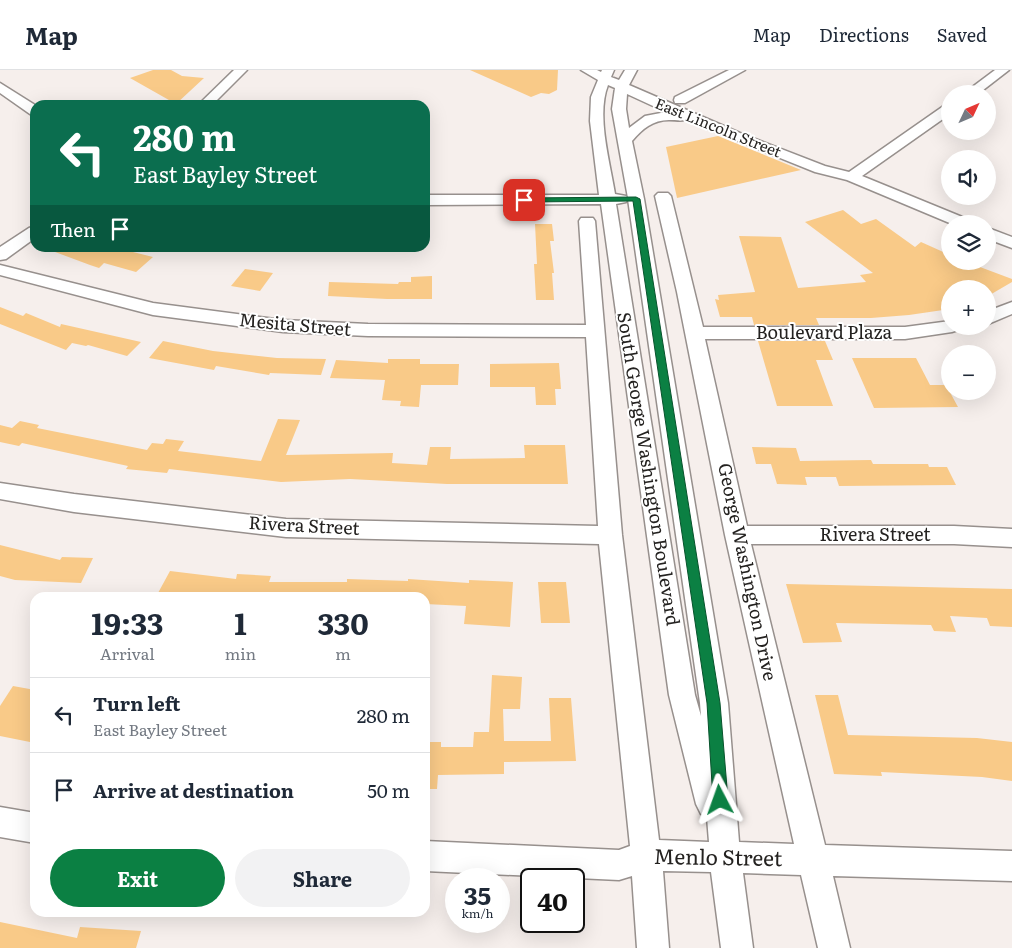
<!DOCTYPE html>
<meta charset="utf-8">
<style>
body{margin:0;font-family:Literata,serif;background:#f2f2f3;color:#1f2937;height:100vh;display:flex;flex-direction:column;font-size:19px;white-space:nowrap}
*{box-sizing:border-box;margin:0}
p{font-size:16px;color:#747a83}
.icon{flex:none;width:28px;height:28px;fill:none;stroke:currentColor;stroke-width:2;stroke-linecap:round;stroke-linejoin:round}
.map{position:relative;flex:1;overflow:hidden}
.side{position:absolute;left:30px;top:522px;width:400px;height:325px;display:flex;flex-direction:column;background:#fff;border-radius:15px;box-shadow:0 5px 20px #0002}
.side>*{flex:none}
.top-card{position:absolute;left:30px;top:30px;width:400px;height:152px;border-radius:15px;box-shadow:0 5px 20px #0002;background:#0b6e4f;color:#fff;overflow:hidden}
.needle{width:32px;rotate:46deg}
.controls{position:absolute;left:941px;top:15px;display:grid;gap:10px}
.controls a{display:grid;place-items:center;width:55px;height:55px;border-radius:50%;background:#fff;box-shadow:0 5px 20px #0002;font-size:25px}
.speed{position:absolute;left:445px;top:798px;display:flex;gap:10px;font-size:25px;font-weight:700;text-align:center}
.speed>*{display:grid;place-content:center;width:65px;height:65px;border-radius:50%;background:#fff;box-shadow:0 5px 20px #0002;line-height:1}
.speed small{font-size:12px;font-weight:400}
.speed .limit{border:2px solid #111;border-radius:8px;background:#fff;color:#111}
.pin{position:absolute;display:grid;place-items:center;width:42px;height:42px;color:#fff;margin:-21px;border-radius:10px;box-shadow:0 2px 8px #0006}
.me{position:absolute;width:55px;margin:-28px;rotate:356deg;stroke-linejoin:round;filter:drop-shadow(0 0 4px #0008)}
.turn{display:flex;align-items:center;gap:18px;height:105px;padding:0 20px;font-size:22px}
.turn .icon{width:65px;height:65px;stroke-width:2.5}
.turn b{display:block;font-size:35px;line-height:42px}
.then{display:flex;align-items:center;height:48px;padding:0 20px;background:#0003;gap:10px;font-size:19px}
.eta{display:flex;justify-content:space-evenly;align-items:center;height:85px;text-align:center}
.eta b{font-size:30px;font-weight:700;line-height:35px}
.primary-button{display:flex;gap:10px;margin-top:auto;padding:10px 20px}
.primary-button a{flex:1;height:58px;border-radius:30px;background:#0b8043;color:#fff;font-size:20px;font-weight:700;line-height:58px;text-align:center}
.primary-button a+a{background:#f2f2f3;color:#1f2937}
ul{padding:0;list-style:none}
li{display:flex;align-items:center;gap:15px;height:75px;padding:0 20px;border-top:1px solid #e0e1e3}
li div{flex:1}
li b{display:block;font-size:19px}
li em{font-style:normal}
header{display:flex;align-items:center;gap:30px;box-sizing:border-box;height:70px;padding:0 25px;background:#fff;border-bottom:1px solid #e0e1e3}
header strong{font-size:24px}
nav{display:flex;gap:28px;margin-inline-start:auto;font-size:18px}
.map>svg:first-child{display:block}
.building{fill:#f9ca88}
.lines{fill:none;stroke-linecap:round;stroke-linejoin:round}
.minor-casing{stroke:#97908d;stroke-width:3}
.minor{fill:#fff;fill-rule:evenodd}
.route{fill:#0b8043;stroke:#07532c}
.labels{text-anchor:middle;stroke-width:4;stroke-linejoin:round;paint-order:stroke}
.far-street-label{font-size:15px;fill:#242220;stroke:#fff}
.street-label{font-size:18px;fill:#242220;stroke:#fff}
.near-street-label{font-size:21px;fill:#242220;stroke:#fff}
</style>
<header>
<strong>Map</strong>
<nav><a>Map</a><a>Directions</a><a>Saved</a></nav>
</header>
<div class="map">
<svg width="1012" height="878" viewBox="0 0 1012 878">
<rect width="100%" height="100%" fill="#f6efec"/>
<g class="building">
<path d="M153,0H171L182,6L204,8L176,34L130,8Z"/>
<path d="M470,0H558L557,20L549,24L541,23L531,27Z"/>
<path d="M718,66L801,100L677,128L666,77Z"/>
<path d="M843,140L861,154L876,149L915,177L921,172L950,185V191H964L1012,209V212L988,226V219H950V239L909,245L871,248H816L819,255H754L752,247H720L715,229L719,230L718,225L755,222L739,166L781,167L798,218L866,212L860,205L873,203L805,152Z"/>
<path d="M535,154H552L554,171H550L554,203H552L554,230H536L534,194H537Z"/>
<path d="M47,178H123L121,179L153,187L136,202L104,193L99,198L90,195L47,179Z"/>
<path d="M245,199L273,203L260,221L231,216Z"/>
<path d="M432,206V229H387L328,226L329,212L398,214L399,212H411V207Z"/>
<path d="M0,237L23,246L26,243L60,257L61,254L141,272L127,286L88,275L86,276L72,273L66,280L0,254Z"/>
<path d="M163,271L213,281L277,288L326,289L321,305L270,303L269,305L216,296L214,300L149,288Z"/>
<path d="M758,271H825L833,290H816L833,336H777Z"/>
<path d="M852,288H916L930,315H946L958,337L874,338Z"/>
<path d="M388,289H420V294H459L458,315H421L419,337L400,336L401,331L382,330L385,310L330,308L336,290L388,293Z"/>
<path d="M559,293L561,319H555L556,335H536L535,317H490V294Z"/>
<path d="M278,349L300,350L286,385L393,383L392,393L427,395L430,377H451L450,389L525,388L524,375H565L568,414H447L350,409L281,412L169,399L167,403L126,399L128,396L22,373L19,376L0,372V355L12,358L20,351L39,355L37,358L147,380L152,373L163,374L166,369L184,371L178,381L261,391Z"/>
<path d="M752,377L796,378L800,391L871,390L873,394H928L929,397H947L956,415L839,416L836,407H805L807,415L777,414L771,394H756Z"/>
<path d="M0,475L60,490L62,487L93,488L81,513L15,510L0,506Z"/>
<path d="M170,501L236,509L237,504L271,506L269,512H347V509L408,511V509L469,513V510L513,512L510,557L464,554L466,536L425,534V528H183L158,523Z"/>
<path d="M538,512H566L570,553H541Z"/>
<path d="M786,514L1012,519V557L990,556L987,548L950,546L956,562L934,561L931,555L836,553L842,572L803,573Z"/>
<path d="M492,605L522,607L520,639H503L504,671H551L549,628H571L576,691L504,692V704L438,705L437,719H425V672H441V677H473L474,662H489Z"/>
<path d="M13,616L35,620V673L0,666V636Z"/>
<path d="M815,625H838L848,665L977,668L1012,672V711L982,707L881,702L882,706L834,704Z"/>
<path d="M0,852L77,868L80,857L141,861L136,878H0Z"/>
</g>
<g class="lines">
<defs>
<g id="minor">
<path d="M234,0H247L212,35H198Z"/>
<path d="M581,0H597L601,2L602,0H614L611,7L619,10L625,0H637L629,15L740,63L825,96L849,102L945,35L950,34V44L862,106L972,151L974,154H952L847,110L815,102L686,50C680,51 675,50 669,50C653,50 642,59 632,71L644,129L728,633L739,772L794,774L725,465L677,222L655,126L658,123H668L671,126L703,257H905L950,251V256H961L958,260L952,262L905,269H705L747,456H954L1012,459V477L954,474H751L825,775L1012,781V811L833,806L850,878H818L801,805L743,803L753,878H721L711,802L663,801L669,878H637L632,806L619,810L425,801V771L619,780L630,776L599,474L286,467L74,442L0,429V413L74,424L286,449L598,456L586,267L368,266L283,262L153,245L0,205V195L153,233L283,250L368,254L586,255L579,151L581,148H593L595,151L622,465L659,770L709,772L707,747L701,744L696,734L669,625L601,134L425,135V125H599L590,51L591,27L598,10ZM608,15L615,18L612,39L628,128L626,126L615,124C610,92 596,45 608,15ZM627,24L666,42L645,46L629,58L626,39ZM628,129L700,633L701,646L695,625L616,134L626,132Z"/>
<path d="M729,0H745L685,33H675L674,30L675,27Z"/>
<path d="M995,0H1009L978,24H963Z"/>
<path d="M0,13L35,35V45L30,44L0,23Z"/>
<path d="M35,156V168L6,189L0,190V177L29,158Z"/>
<path d="M988,158L1012,167V178L988,169Z"/>
<path d="M1012,232V244L988,254V241Z"/>
<path d="M0,737L35,743V773L0,767Z"/>
</g>
</defs>
<use href="#minor" class="minor-casing"/>
<use href="#minor" class="minor"/>
</g>
<path class="route" d="M636,127L640,129L720,633L728,730L726,735L720,737L715,735L713,730L707,633L633,131L524,132L520,130L524,128Z"/>
<g class="labels">
<g class="far-street-label">
<text transform="translate(718 58) rotate(22)" y="5">East Lincoln Street</text>
</g>
<g class="street-label">
<text transform="translate(295 255) rotate(5)" y="6">Mesita Street</text>
<text x="824" y="269">Boulevard Plaza</text>
<text transform="translate(648 399) rotate(81)" y="6">South George Washington Boulevard</text>
<text transform="translate(304 456) rotate(3)" y="6">Rivera Street</text>
<text x="875" y="471">Rivera Street</text>
<text transform="translate(747 502) rotate(78)" y="6">George Washington Drive</text>
</g>
<g class="near-street-label">
<text transform="translate(718 788) rotate(1)" y="7">Menlo Street</text>
</g>
</g>
</svg>
<div class="controls">
<a><svg class="needle" viewBox="-14 -14 28 28"><path d="M0-13l5 13h-10z" fill="#e53935"/><path d="M0 13l5-13h-10z" fill="#747a83"/></svg></a>
<a><svg class="icon" aria-label="sound" viewBox="0 0 24 24"><path d="M4 9h4l5-4v14l-5-4H4zM17 9q2 3 0 6"/></svg></a>
<a><svg class="icon" aria-label="layers" viewBox="0 0 24 24"><path d="M12 4l9 5-9 5-9-5zM3 14l9 5 9-5"/></svg></a>
<a>+</a>
<a>−</a>
</div>
<div class="speed"><div>35<small>km/h</small></div><div class="limit">40</div></div>
<div class="pin" style="left:524px;top:130px;background:#d93025"><svg class="icon" aria-label="arrive" viewBox="0 0 24 24"><path d="M6 21V4h12l-3 4 3 4H6"/></svg></div>
<svg class="me" style="left:720px;top:730px" viewBox="-20 -20 40 40"><path d="M0-17L14 15 0 8-14 15z" fill="#0b8043" stroke="#fff" stroke-width="4"/></svg>
<div class="top-card">
<div class="turn"><svg class="icon" aria-label="left" viewBox="0 0 24 24"><path d="M17 20v-9H6M10 6l-5 5 5 5"/></svg><div><b>280 m</b>East Bayley Street</div></div>
<div class="then">Then<svg class="icon" aria-label="arrive" viewBox="0 0 24 24"><path d="M6 21V4h12l-3 4 3 4H6"/></svg></div>
</div>
<section class="side">
<div class="eta">
<div><b>19:33</b><p>Arrival</p></div>
<div><b>1</b><p>min</p></div>
<div><b>330</b><p>m</p></div>
</div>
<ul>
<li><svg class="icon" aria-label="left" viewBox="0 0 24 24"><path d="M17 20v-9H6M10 6l-5 5 5 5"/></svg><div><b>Turn left</b><p>East Bayley Street</p></div><em>280 m</em></li>
<li><svg class="icon" aria-label="arrive" viewBox="0 0 24 24"><path d="M6 21V4h12l-3 4 3 4H6"/></svg><div><b>Arrive at destination</b></div><em>50 m</em></li>
</ul>
<div class="primary-button"><a>Exit</a><a>Share</a></div>
</section>
</div>
